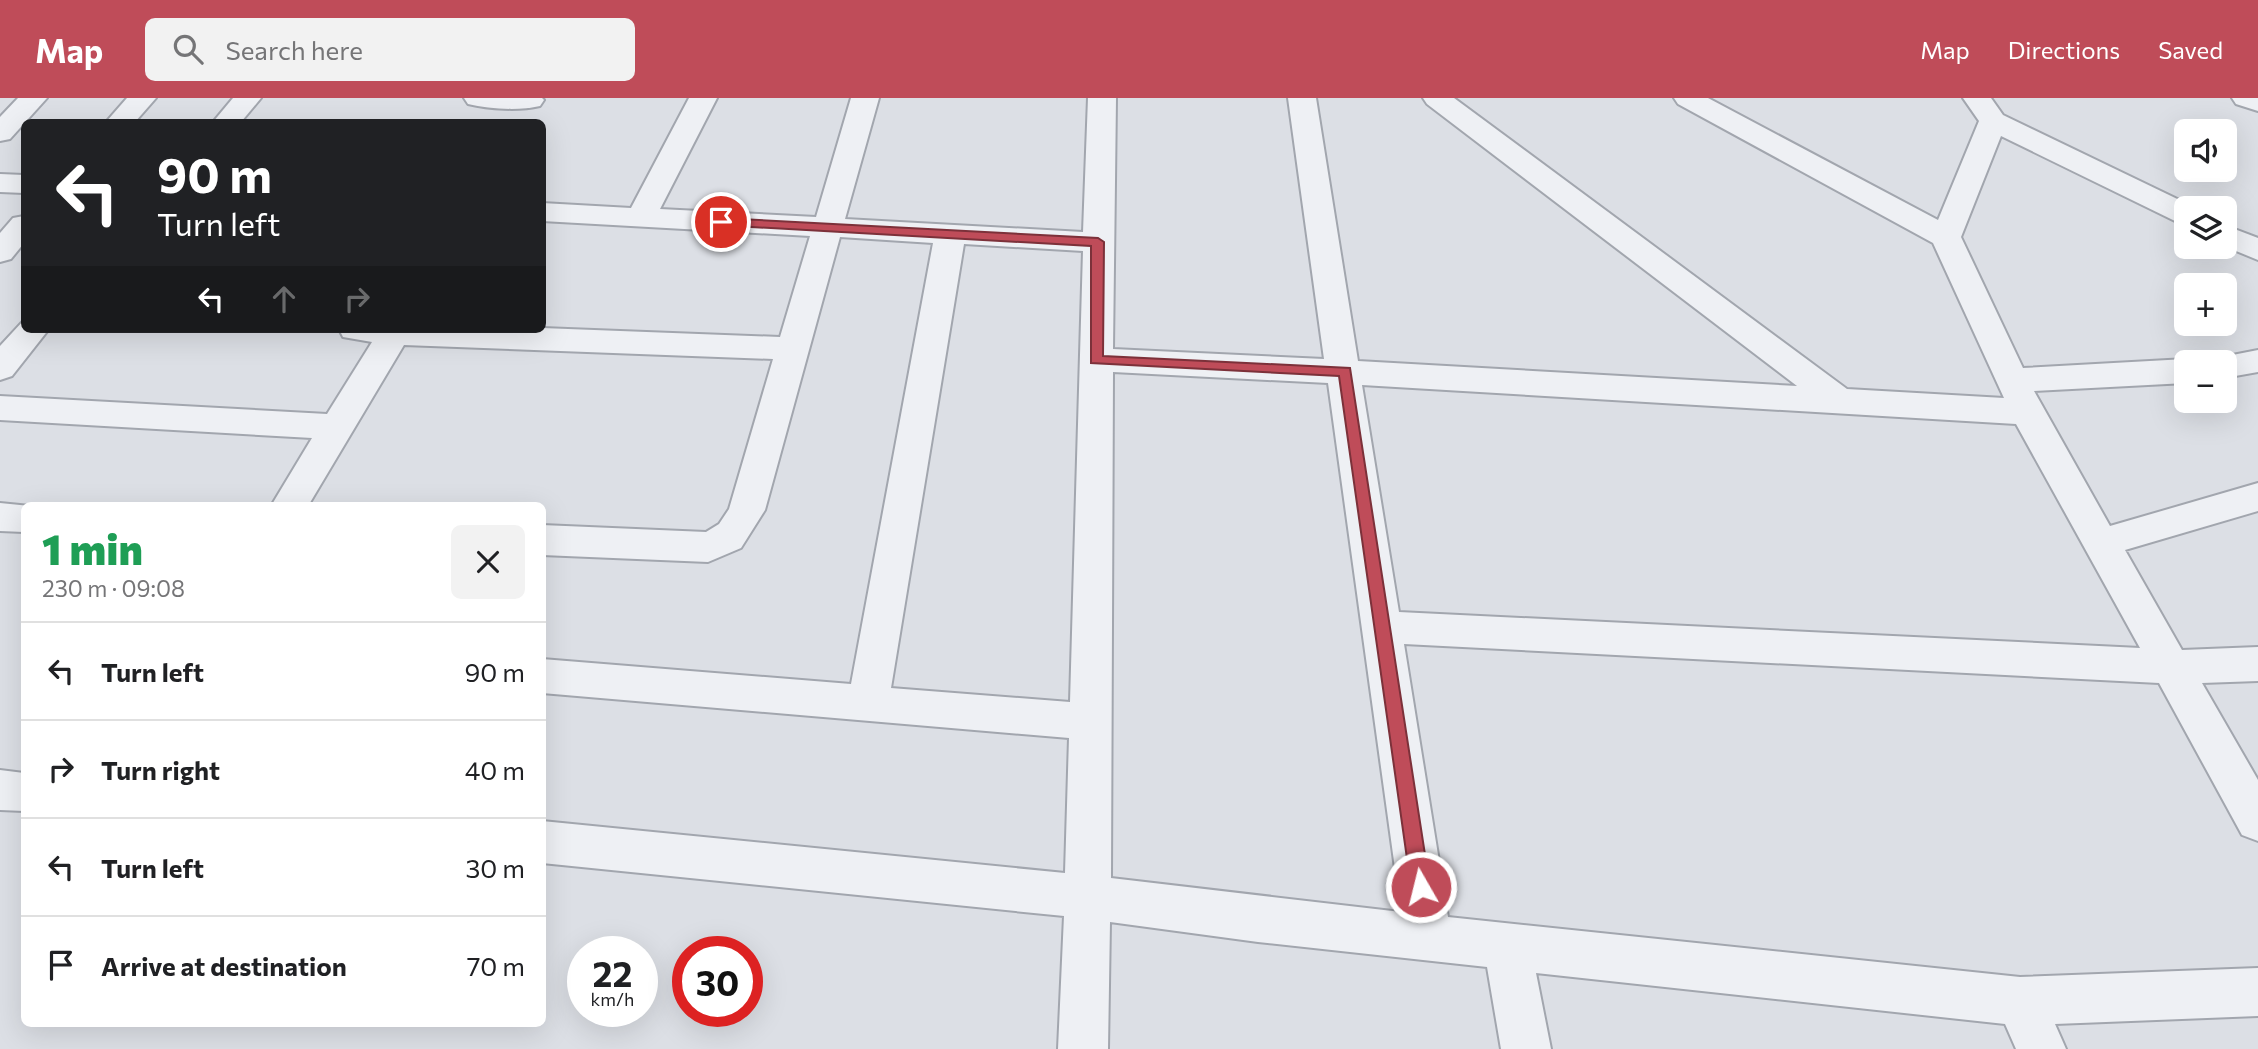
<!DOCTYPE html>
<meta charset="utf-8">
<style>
body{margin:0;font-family:Commissioner,sans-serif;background:#f2f2f2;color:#202124;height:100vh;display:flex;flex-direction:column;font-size:26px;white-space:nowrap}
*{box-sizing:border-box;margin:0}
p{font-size:23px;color:#757577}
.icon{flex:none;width:38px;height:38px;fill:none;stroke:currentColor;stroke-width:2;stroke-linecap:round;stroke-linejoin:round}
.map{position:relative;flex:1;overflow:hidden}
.side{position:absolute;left:21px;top:404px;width:525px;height:525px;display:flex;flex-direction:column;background:#fff;border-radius:10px;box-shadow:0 7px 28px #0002}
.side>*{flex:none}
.hud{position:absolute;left:21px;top:21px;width:525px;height:214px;border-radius:10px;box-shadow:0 7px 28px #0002;background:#202124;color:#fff;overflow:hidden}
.controls{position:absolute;left:2174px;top:21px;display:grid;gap:14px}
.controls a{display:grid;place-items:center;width:63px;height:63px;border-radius:10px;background:#fff;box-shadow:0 7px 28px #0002;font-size:35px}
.speed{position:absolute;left:567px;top:838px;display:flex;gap:14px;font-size:35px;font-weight:700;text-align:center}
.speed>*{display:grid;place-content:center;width:91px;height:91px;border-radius:50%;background:#fff;box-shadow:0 7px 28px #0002;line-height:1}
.speed small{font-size:18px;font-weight:400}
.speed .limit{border:10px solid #d22;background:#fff;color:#111}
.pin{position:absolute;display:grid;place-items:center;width:60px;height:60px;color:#fff;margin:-30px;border:4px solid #fff;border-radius:50%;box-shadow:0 2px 7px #0007}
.me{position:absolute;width:77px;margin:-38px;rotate:352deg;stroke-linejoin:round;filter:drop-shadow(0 0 5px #0008)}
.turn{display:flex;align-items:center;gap:24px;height:147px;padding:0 21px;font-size:32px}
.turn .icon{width:91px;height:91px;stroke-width:2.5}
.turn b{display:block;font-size:49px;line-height:60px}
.lanes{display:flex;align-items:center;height:66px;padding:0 21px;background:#0003;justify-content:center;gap:35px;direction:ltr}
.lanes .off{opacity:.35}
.round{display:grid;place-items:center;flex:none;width:74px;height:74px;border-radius:10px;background:#f2f2f2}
.headline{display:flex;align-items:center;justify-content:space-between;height:119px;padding:0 21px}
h1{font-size:42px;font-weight:800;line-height:52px;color:#1e9e55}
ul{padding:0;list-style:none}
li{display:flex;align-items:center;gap:21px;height:98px;padding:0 21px;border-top:2px solid #e0e0e0}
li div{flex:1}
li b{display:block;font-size:26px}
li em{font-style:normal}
header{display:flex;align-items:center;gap:42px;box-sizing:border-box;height:98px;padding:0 35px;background:#bf4c59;color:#fff}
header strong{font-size:33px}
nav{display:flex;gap:38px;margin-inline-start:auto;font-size:24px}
.search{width:490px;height:63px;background:#f2f2f2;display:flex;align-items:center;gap:18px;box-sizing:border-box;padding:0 24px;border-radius:10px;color:#757577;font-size:26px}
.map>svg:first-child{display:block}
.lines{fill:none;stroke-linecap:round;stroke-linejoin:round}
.street-casing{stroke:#a2a6ae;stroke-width:4}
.street{fill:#eef0f4;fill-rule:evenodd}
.route{fill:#bf4c59;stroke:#7c313a;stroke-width:2}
</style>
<header>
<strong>Map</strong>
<div class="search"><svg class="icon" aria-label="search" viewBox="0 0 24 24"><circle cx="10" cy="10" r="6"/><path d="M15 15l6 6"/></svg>Search here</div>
<nav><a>Map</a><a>Directions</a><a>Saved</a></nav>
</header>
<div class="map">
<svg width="2258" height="951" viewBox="0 0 2258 951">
<rect width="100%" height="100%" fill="#dcdfe5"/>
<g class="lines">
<defs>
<g id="street">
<path d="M18,0H47L10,41L0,43V19Z"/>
<path d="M127,0H156L135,24H106Z"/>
<path d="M233,0H261L241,24H213Z"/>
<path d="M464,0H542L544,2L540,8C519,13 489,11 468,6Z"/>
<path d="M689,0H717L660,111L816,119L851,0H879L845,121L1083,134L1088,0H1116L1113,251L1324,261L1288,0H1316L1358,263L1797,288L1427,6L1423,0H1454L1847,291L2004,300L1933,145L1678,6L1674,0H1708L1938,122L1979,23L1963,0H1991L2003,17L2196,110H2186V126L2175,123L2001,38L1961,139L2023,270L2186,261L2196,264H2186V285L2034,293L2110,428L2258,385V413L2125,452L2182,552L2258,549V583L2202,585L2258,682V743L2242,737L2159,585L1404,546L1448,819L2020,879L2258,870V918L2055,926L2066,951H2016L2005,926L1536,875L1551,951H1501L1487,869L1258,844L1110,824L1108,951H1058L1064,818L542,765V723L1065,775L1069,640L542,595V561L851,586L933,145L840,139L765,412L741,450L708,464L542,457V427L706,434L719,426L729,411L773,261L404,247L308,408H271L312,340L0,322V298L327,316L372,244L343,239L339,231L542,230L780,239L810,138L542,123V105L631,110ZM964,146L1083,153L1070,604L891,590ZM1113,274L1328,285L1401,814L1111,780ZM1362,287L2016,326L2140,550L1399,514Z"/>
<path d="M2232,0H2258V13L2236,6Z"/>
<path d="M0,76L24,77V95L0,94Z"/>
<path d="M24,118V145L11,161L0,164V135L13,120Z"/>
<path d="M2224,127L2258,140V162L2224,148Z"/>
<path d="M24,222V231H49L12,278L0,282V248Z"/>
<path d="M2258,252V274L2224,280V264H2210L2212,261Z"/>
<path d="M0,405L30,408H24V434L0,433Z"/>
<path d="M0,672L24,675V713L0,712Z"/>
</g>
</defs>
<use href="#street" class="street-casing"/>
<use href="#street" class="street"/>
</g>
<path class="route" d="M721,120L1098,140L1104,144L1103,258L1350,270L1430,789L1427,795L1421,797L1414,795L1411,789L1339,278L1091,265V148L717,127V121Z"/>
</svg>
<div class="controls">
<a><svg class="icon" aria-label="sound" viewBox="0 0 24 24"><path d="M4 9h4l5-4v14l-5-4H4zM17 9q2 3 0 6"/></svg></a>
<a><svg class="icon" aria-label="layers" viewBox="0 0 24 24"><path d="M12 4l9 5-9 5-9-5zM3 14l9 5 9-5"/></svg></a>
<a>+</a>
<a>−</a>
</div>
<div class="speed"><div>22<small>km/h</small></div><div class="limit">30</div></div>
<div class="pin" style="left:721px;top:124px;background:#d93025"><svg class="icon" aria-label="arrive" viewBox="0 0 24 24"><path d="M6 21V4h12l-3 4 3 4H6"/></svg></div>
<svg class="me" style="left:1421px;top:789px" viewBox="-20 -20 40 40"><circle r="17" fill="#bf4c59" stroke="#fff" stroke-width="3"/><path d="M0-11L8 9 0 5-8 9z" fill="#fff"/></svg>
<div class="hud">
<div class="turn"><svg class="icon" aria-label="left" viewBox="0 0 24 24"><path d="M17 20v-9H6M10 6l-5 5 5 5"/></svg><div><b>90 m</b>Turn left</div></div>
<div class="lanes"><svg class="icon" aria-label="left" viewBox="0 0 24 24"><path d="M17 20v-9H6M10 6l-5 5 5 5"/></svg><svg class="icon off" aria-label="ahead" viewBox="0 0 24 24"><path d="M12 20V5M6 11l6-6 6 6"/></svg><svg class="icon off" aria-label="right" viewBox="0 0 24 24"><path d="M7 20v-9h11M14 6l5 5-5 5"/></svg></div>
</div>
<section class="side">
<div class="headline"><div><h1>1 min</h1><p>230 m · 09:08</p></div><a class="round"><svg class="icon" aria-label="close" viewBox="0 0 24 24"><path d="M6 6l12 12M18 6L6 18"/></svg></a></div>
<ul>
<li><svg class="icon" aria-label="left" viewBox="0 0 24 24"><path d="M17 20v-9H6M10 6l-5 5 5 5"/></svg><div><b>Turn left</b></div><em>90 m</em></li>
<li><svg class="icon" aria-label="right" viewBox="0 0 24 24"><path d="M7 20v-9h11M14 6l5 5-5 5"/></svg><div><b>Turn right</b></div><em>40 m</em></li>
<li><svg class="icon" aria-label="left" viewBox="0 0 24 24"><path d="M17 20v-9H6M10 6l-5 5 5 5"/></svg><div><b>Turn left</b></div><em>30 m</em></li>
<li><svg class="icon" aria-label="arrive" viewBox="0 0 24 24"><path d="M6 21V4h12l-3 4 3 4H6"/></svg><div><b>Arrive at destination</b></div><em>70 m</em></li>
</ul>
</section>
</div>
